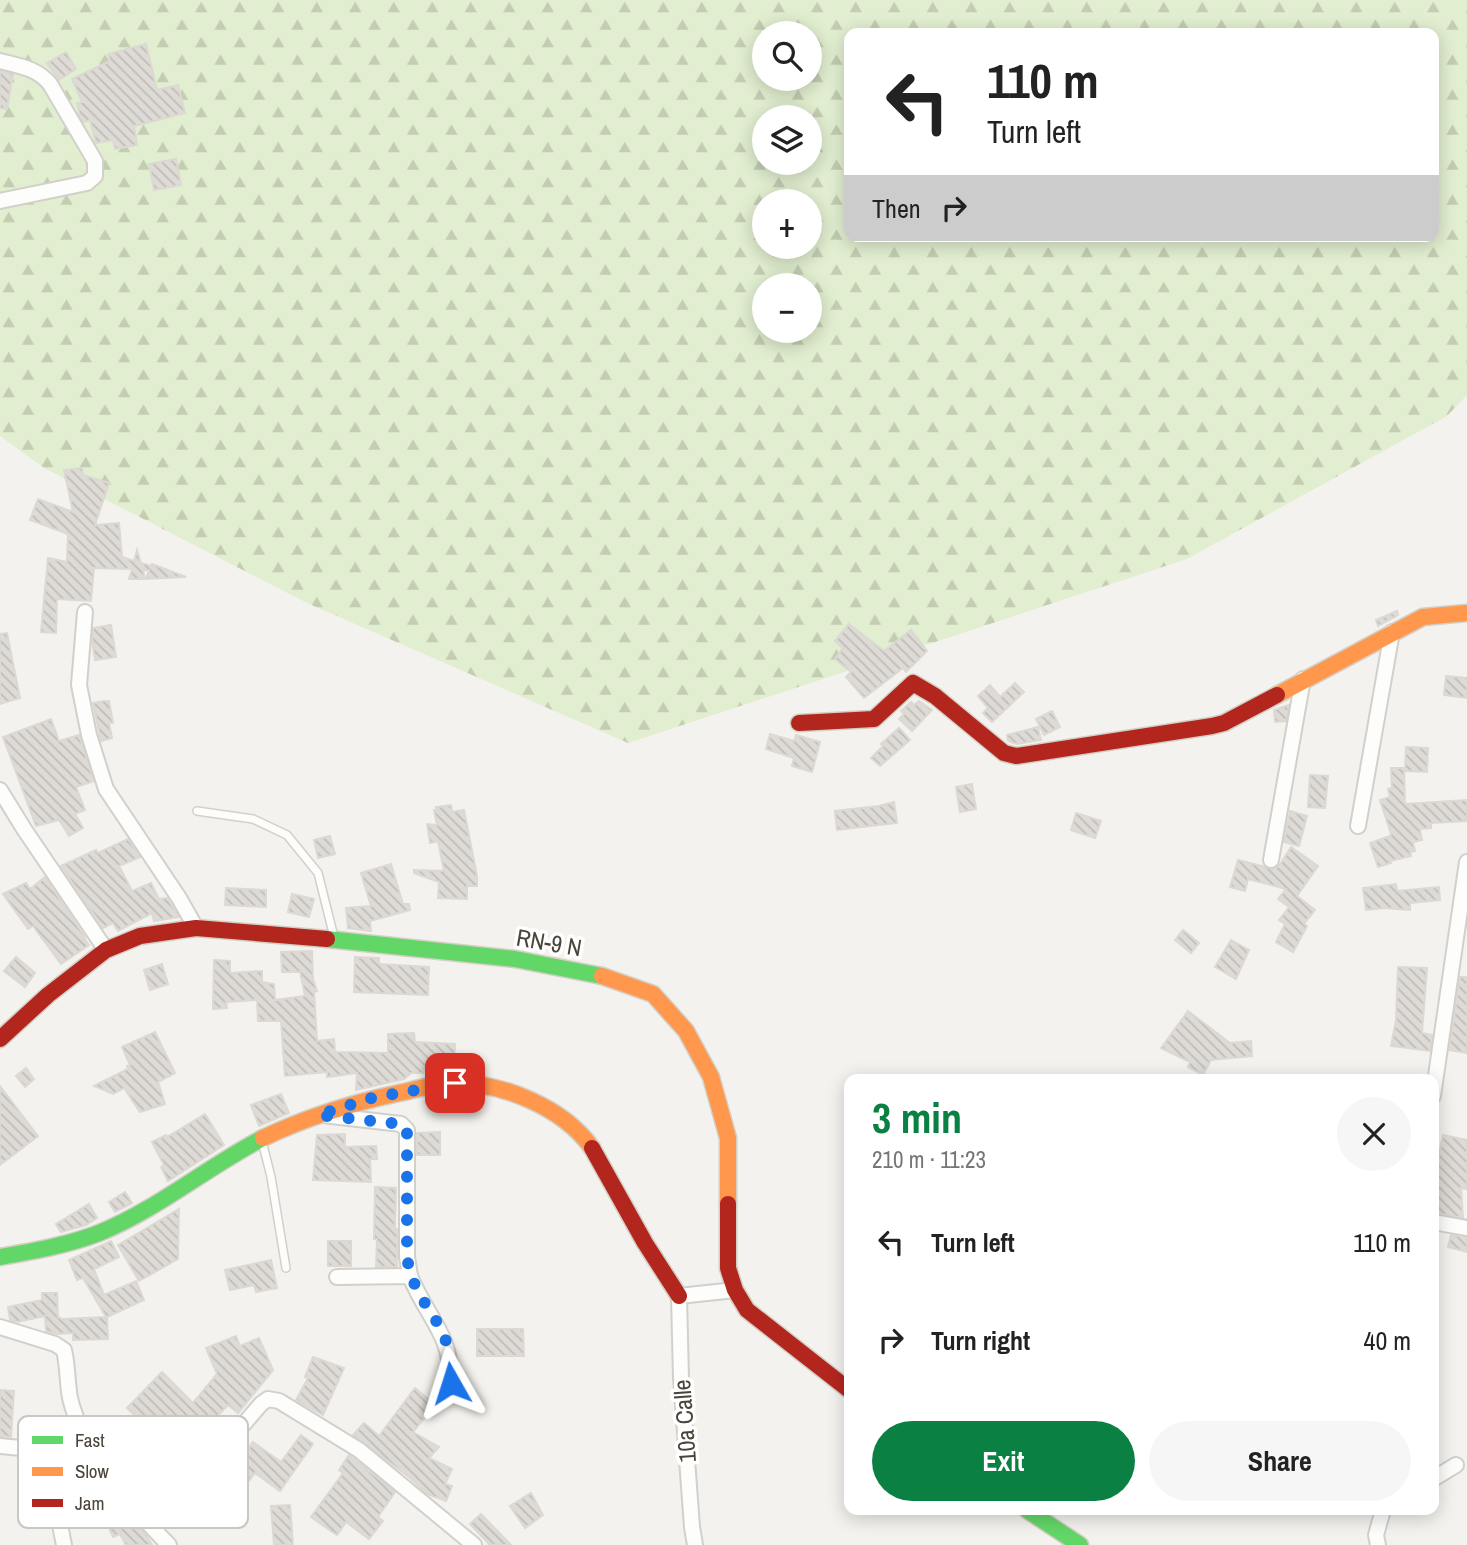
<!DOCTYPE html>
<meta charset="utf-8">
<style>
body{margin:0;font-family:"Archivo Narrow",sans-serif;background:#f6f6f6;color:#222;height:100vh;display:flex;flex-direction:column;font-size:26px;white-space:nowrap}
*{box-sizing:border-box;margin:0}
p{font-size:23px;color:#767676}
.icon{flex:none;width:38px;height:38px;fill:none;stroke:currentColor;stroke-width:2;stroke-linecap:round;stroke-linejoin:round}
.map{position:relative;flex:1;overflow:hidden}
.side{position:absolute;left:844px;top:1074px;width:595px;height:441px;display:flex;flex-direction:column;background:#fff;border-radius:14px;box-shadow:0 4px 18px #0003}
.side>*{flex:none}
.guide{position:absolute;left:844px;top:28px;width:595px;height:214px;border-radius:14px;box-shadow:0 4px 18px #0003;background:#fff;color:#222;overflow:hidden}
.tools{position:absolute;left:752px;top:21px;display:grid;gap:14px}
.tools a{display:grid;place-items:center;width:70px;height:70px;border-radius:50%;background:#fff;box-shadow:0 4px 18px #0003;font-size:35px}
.pin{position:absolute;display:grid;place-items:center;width:60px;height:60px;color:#fff;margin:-30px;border-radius:14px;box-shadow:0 4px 10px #0006}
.me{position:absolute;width:77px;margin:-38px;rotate:354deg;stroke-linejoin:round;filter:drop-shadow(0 0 5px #0008)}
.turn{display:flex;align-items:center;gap:24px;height:147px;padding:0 28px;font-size:32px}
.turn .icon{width:91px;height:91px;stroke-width:2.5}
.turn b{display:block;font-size:49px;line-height:60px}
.then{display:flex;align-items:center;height:66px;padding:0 28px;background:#0003;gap:14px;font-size:26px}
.round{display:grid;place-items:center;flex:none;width:74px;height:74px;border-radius:37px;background:#f6f6f6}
.head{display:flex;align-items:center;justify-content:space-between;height:119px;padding:0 28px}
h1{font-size:42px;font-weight:700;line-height:52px;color:#0b8043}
.primary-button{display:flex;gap:14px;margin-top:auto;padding:14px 28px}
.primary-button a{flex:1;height:80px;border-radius:42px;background:#0b8043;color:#fff;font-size:28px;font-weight:700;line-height:80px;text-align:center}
.primary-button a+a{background:#f6f6f6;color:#222}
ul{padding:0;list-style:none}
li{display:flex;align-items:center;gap:21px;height:98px;padding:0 28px}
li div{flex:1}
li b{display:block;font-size:26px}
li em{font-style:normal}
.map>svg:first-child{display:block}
.forest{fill:url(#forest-firs);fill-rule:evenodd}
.building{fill:url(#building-back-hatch);stroke:#dcd9d4;stroke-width:2}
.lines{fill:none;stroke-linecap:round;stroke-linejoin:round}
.lane-casing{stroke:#d2d0cb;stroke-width:10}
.street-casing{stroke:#d2d0cb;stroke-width:18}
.fast-casing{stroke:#d3cfc5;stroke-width:19}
.slow-casing{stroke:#d3cfc5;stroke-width:19}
.jam-casing{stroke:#d3cfc5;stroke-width:19}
.lane{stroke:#fdfdfc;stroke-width:7}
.street{stroke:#fdfdfc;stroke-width:14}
.fast{stroke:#63d668;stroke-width:16}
.slow{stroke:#ff974d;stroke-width:16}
.jam{stroke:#b3261e;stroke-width:16}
.route{stroke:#1a73e8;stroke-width:12;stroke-dasharray:0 21.6}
.labels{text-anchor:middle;stroke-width:7;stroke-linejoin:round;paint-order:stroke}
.street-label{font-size:24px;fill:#4b4439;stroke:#fff}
.key{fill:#fff;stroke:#c9c7c4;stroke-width:2}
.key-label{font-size:19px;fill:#4b4439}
</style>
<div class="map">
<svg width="1467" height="1545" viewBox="0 0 1467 1545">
<defs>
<pattern id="forest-firs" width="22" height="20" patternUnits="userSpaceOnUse" patternTransform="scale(1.75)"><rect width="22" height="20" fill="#e1eecf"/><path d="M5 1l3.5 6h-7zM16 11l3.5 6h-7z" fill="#c3cdb2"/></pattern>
<pattern id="building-back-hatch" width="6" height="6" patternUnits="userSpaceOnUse" patternTransform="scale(1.75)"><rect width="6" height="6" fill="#dedbd6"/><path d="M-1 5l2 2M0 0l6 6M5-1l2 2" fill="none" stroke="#c0bdb8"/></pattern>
</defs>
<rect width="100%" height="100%" fill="#f4f2ee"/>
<path class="forest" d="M0,0H1467V395L1447,416L1187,559L628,743L307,603L44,468L0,436ZM765,33H810V79H765ZM849,33H1433V236H849ZM765,117H810V163H765ZM765,201H810V247H765ZM765,285H810V331H765Z"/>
<g class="building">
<path d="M146,44L157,90L178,85L185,113L134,126L137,145L115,149L113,140L96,143L90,120L83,122L80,117L77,103L82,102L72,79L110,61L108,54Z"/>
<path d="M66,52L76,69L59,80L47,63Z"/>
<path d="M0,71L13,74L7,109L0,108Z"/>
<path d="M176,159L181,185L154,190L149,164Z"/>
<path d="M82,468L83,475L109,483L95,525L119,523L122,557L134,561L137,550L141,563L151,566L152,564L186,577L146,579L149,570H143L145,579H129L132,569L94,568L91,601L57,599L56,633L41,632L48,558L67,562L68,534L30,520L38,499L73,512L64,470Z"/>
<path d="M1397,611L1398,615L1378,626L1376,620Z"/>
<path d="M849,624L884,651L911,630L927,651L906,672L903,668L864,698L846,677L851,672L835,659L843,648L835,641Z"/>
<path d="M111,625L116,657L95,660L92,641L93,628Z"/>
<path d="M7,633L20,698L0,704V634Z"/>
<path d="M1446,676L1467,678V698L1444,695Z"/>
<path d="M1015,683L1024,692L992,722L983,713L988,708L978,696L990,685L1000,697Z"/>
<path d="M104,701H109L113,723H109L112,738L101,741L93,703Z"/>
<path d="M919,701L932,710L912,731L899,719L904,714L901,711L911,702L914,705Z"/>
<path d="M1289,705L1286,721L1275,722L1274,710Z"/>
<path d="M1052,711L1060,727L1044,735L1036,719Z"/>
<path d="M51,719L59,741L79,735L94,781L76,787L85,810L75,814L83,828L69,836L59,820L36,826L3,737Z"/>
<path d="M1038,727L1041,740L1017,744L1008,741L1007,735Z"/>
<path d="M899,728L910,740L880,766L871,758L883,746L881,744Z"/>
<path d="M770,734L794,741L796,735L820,742L812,772L792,766L794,758L766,749Z"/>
<path d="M1406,747L1428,748L1427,772L1405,771Z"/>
<path d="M1391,768H1404L1405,804L1467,800V821L1431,823V828L1420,829L1422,840L1413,842L1415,851L1410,852L1411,856L1390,861L1391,863L1378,867L1370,843L1390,836L1391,834L1380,800L1390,797L1388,789L1392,788Z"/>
<path d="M1310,775L1328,776L1325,808L1308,807Z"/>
<path d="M972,784L976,809L960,812L956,787Z"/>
<path d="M894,802L897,823L837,830L835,811L879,806Z"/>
<path d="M451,805L452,812L464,810L477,876V886H467V899L438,898L439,882L414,873V870L444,871L438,841L430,843L427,824L437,825L434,810H437L436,807Z"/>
<path d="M1290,811L1307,816L1299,846L1284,842Z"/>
<path d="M1076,813L1101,821L1095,838L1071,830Z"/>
<path d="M330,836L335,854L318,858L314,840Z"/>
<path d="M128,839L140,857L119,866L132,891L151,883L159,899L167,898L179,917L154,921L152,913L118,931L113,923L103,928L61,866L96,850L98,853Z"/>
<path d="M1291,847L1318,866L1297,896L1315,910L1304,924L1307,926L1293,952L1276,942L1285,924L1279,920L1289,907L1278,899L1286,889L1248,879L1245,891L1230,887L1238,860L1274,869L1279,866Z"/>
<path d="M391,864L403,904H409L410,910L370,921L371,931L348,928L346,908L371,906L361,873Z"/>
<path d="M45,877L85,937L84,938L89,945L61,964L33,926L28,929L3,894L26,883L30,889Z"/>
<path d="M1396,884L1397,891L1439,887L1440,900L1410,903V910L1384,908L1366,910L1363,888Z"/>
<path d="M226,888L266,890V907L225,905Z"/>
<path d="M292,894L314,899L309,917L288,912Z"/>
<path d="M1183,930L1199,943L1191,953L1175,940Z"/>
<path d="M1231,940L1249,950L1236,979L1215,967Z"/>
<path d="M312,951L313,979L317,991L314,992L317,1041L334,1039L335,1052L388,1053V1034L414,1033L415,1042L455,1044L454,1068L427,1066L423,1073H411L404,1079L356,1090L357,1073L327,1077V1072L285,1076L281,1021H258L257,1000L226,1002L227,1008L213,1009L214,960L230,961V973L262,971V982L274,984L275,1000L305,996L300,972H282L281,952Z"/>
<path d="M16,957L35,973L25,987L4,971Z"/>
<path d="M355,957L379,958V964L429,967L428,995L354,992Z"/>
<path d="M162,964L168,984L150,990L144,970Z"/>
<path d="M1398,967L1427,968L1422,1033L1432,1035L1430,1051L1391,1046L1396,1020Z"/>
<path d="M1460,977H1467V1053L1449,1050Z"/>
<path d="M1188,1011L1230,1043L1251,1041L1252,1056L1211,1060L1203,1075L1188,1067L1190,1062L1161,1048Z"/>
<path d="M155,1032L175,1073L158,1082L165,1104L140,1112L124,1088L113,1094L94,1086L128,1069L127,1066L130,1065L122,1047Z"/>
<path d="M26,1068L34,1079L25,1087L16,1076Z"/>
<path d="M0,1086L38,1136L0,1165Z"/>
<path d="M281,1094L289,1113L259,1126L251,1105Z"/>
<path d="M205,1114L224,1145L168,1181L161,1167L164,1165L152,1142L166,1135L167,1137Z"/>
<path d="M440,1132V1155H417V1133Z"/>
<path d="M345,1134V1147L376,1146L377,1159H370L371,1182L313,1180L317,1135Z"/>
<path d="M1443,1135L1467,1140V1189L1461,1188L1463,1218L1435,1213L1433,1183Z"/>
<path d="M375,1187L396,1188L395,1229H397V1267H376L377,1239H374Z"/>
<path d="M125,1192L132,1203L115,1212L109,1202Z"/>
<path d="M89,1204L97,1218L86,1225L61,1232L56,1224Z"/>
<path d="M179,1209L178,1259L139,1281L118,1245Z"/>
<path d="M1451,1235L1467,1237V1252L1448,1247Z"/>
<path d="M111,1241L119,1257L94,1269L104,1295L136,1281L144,1300L107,1317L108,1339L73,1340V1333L56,1334L46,1331L45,1316L17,1322L10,1320L8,1307L42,1300V1293H57L58,1317L62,1319L106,1317L83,1278L77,1280L69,1260Z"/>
<rect x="328" y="1241" width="23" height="25"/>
<path d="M271,1260L277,1288L256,1292L254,1285L230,1290L225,1270Z"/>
<path d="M477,1329H523L524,1356H477Z"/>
<path d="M236,1336L240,1346L259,1338L273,1370L238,1413L228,1405L178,1457L127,1408L162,1372L193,1403L217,1374L206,1348Z"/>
<path d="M313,1357L344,1368L323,1415L296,1400L308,1378L305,1377Z"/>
<path d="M415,1388L435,1405L413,1432L439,1447L429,1458L452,1469L445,1484L452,1486L446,1501L427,1494L409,1477L353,1435L364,1423L379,1436Z"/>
<path d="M0,1390L14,1391L11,1437L0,1436Z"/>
<path d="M301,1435L313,1444L280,1491L255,1473L232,1503L212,1487L227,1468L232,1472L253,1442L281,1462Z"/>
<path d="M349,1455L395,1492L378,1517L383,1521L369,1539L346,1522L337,1535L311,1517L343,1473L339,1470Z"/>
<path d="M97,1475L148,1538L152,1545H126L120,1534L113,1537L98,1503L102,1501L91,1477Z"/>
<path d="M531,1493L543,1515L525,1528L510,1506Z"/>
<path d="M290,1505L293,1545H274L271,1506Z"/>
<path d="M481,1514L511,1545H490L470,1524Z"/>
</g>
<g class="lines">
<defs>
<g id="lane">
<path d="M197,811L253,819L287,835L318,873L334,937"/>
<path d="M262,1141L271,1177L286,1268"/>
</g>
<g id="street">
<path d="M0,61C19,66 37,68 50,84L95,161V176L87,183L0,201"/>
<path d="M85,612L79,685L89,735L106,789L179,898L196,928"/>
<path d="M0,790L24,829L106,950"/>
<path d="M1358,826L1392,632"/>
<path d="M1271,860L1303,679"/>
<path d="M1433,1096L1467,862"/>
<path d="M323,1115L401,1124L407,1130V1257L410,1276"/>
<path d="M1433,1222L1467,1228"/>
<path d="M337,1277L410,1276C427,1318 452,1334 451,1383"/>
<path d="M0,1327L55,1344L64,1350C68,1366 67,1382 70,1398C82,1450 132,1508 169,1545"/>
<path d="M0,1446L93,1455L112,1450L123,1452L180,1482L190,1481L199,1476L261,1404L268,1399L279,1401L359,1450L474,1545"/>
<path d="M45,1450L64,1545"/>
<path d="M1433,1479L1456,1465"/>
<path d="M695,1545L692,1527L681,1378L679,1296L735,1290"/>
<path d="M1378,1545L1376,1535L1383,1510"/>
</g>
<g id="fast">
<path d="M327,939L515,959L602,976"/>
<path d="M0,1257C34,1251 68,1245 99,1233C158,1209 207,1167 263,1138"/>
<path d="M1027,1510L1080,1545"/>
</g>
<g id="slow">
<path d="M1277,695L1423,617L1467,613"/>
<path d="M602,976L653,994L686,1031L711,1077L728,1138V1204"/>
<path d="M263,1138C307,1117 352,1103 399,1093C417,1089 434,1084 452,1083C501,1082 563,1107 592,1148"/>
</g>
<g id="jam">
<path d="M799,723L874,719L913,683L935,696L1004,753L1016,756L1212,726L1224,723L1277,695"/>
<path d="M0,1039L48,995L106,950L140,936L196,928L327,939"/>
<path d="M592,1148L645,1243L679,1296"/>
<path d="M728,1204V1268L735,1290L747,1310L849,1390"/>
</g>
</defs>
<use href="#lane" class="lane-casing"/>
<use href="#street" class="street-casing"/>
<use href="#fast" class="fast-casing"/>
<use href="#slow" class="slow-casing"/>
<use href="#jam" class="jam-casing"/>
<use href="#lane" class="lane"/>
<use href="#street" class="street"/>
<use href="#fast" class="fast"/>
<use href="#slow" class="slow"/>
<use href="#jam" class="jam"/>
</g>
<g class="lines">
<path class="route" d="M451,1383C451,1369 451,1357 447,1344C436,1311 413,1298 407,1257V1130L401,1124L318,1115L372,1098L455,1083"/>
</g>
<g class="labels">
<g class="street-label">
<text transform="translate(549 943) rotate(10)" y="8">RN-9 N</text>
<text transform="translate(685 1421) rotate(-94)" y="8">10a Calle</text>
</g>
</g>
<rect x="18" y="1416" width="230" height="112" rx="10" class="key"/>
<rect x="32" y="1436" width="31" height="8" fill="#63d668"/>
<rect x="32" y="1467" width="31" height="9" fill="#ff974d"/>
<rect x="32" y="1499" width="31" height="8" fill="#b3261e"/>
<g class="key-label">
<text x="75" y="1447">Fast</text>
<text x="75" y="1478">Slow</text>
<text x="75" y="1510">Jam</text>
</g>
</svg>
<div class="tools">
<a><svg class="icon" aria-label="search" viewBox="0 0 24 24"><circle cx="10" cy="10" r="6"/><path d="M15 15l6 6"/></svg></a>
<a><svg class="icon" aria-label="layers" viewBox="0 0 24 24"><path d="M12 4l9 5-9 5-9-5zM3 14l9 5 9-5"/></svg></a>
<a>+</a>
<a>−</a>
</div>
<div class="pin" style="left:455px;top:1083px;background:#d93025"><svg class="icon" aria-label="arrive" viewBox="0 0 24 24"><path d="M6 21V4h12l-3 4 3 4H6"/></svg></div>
<svg class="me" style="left:451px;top:1383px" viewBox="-20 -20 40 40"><path d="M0-17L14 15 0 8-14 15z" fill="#1a73e8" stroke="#fff" stroke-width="4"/></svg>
<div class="guide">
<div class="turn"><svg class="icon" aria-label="left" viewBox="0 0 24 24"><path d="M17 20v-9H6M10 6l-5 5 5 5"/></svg><div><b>110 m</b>Turn left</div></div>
<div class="then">Then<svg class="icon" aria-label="right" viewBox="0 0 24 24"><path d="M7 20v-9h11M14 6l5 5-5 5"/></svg></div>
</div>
<section class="side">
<div class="head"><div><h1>3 min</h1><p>210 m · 11:23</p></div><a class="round"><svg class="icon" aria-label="close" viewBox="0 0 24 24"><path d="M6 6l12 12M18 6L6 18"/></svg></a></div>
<ul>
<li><svg class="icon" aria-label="left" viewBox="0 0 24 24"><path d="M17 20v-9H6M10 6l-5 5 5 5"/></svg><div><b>Turn left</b></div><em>110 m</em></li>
<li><svg class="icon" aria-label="right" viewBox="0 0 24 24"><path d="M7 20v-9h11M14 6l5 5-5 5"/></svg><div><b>Turn right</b></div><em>40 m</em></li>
</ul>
<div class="primary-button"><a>Exit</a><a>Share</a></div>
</section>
</div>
